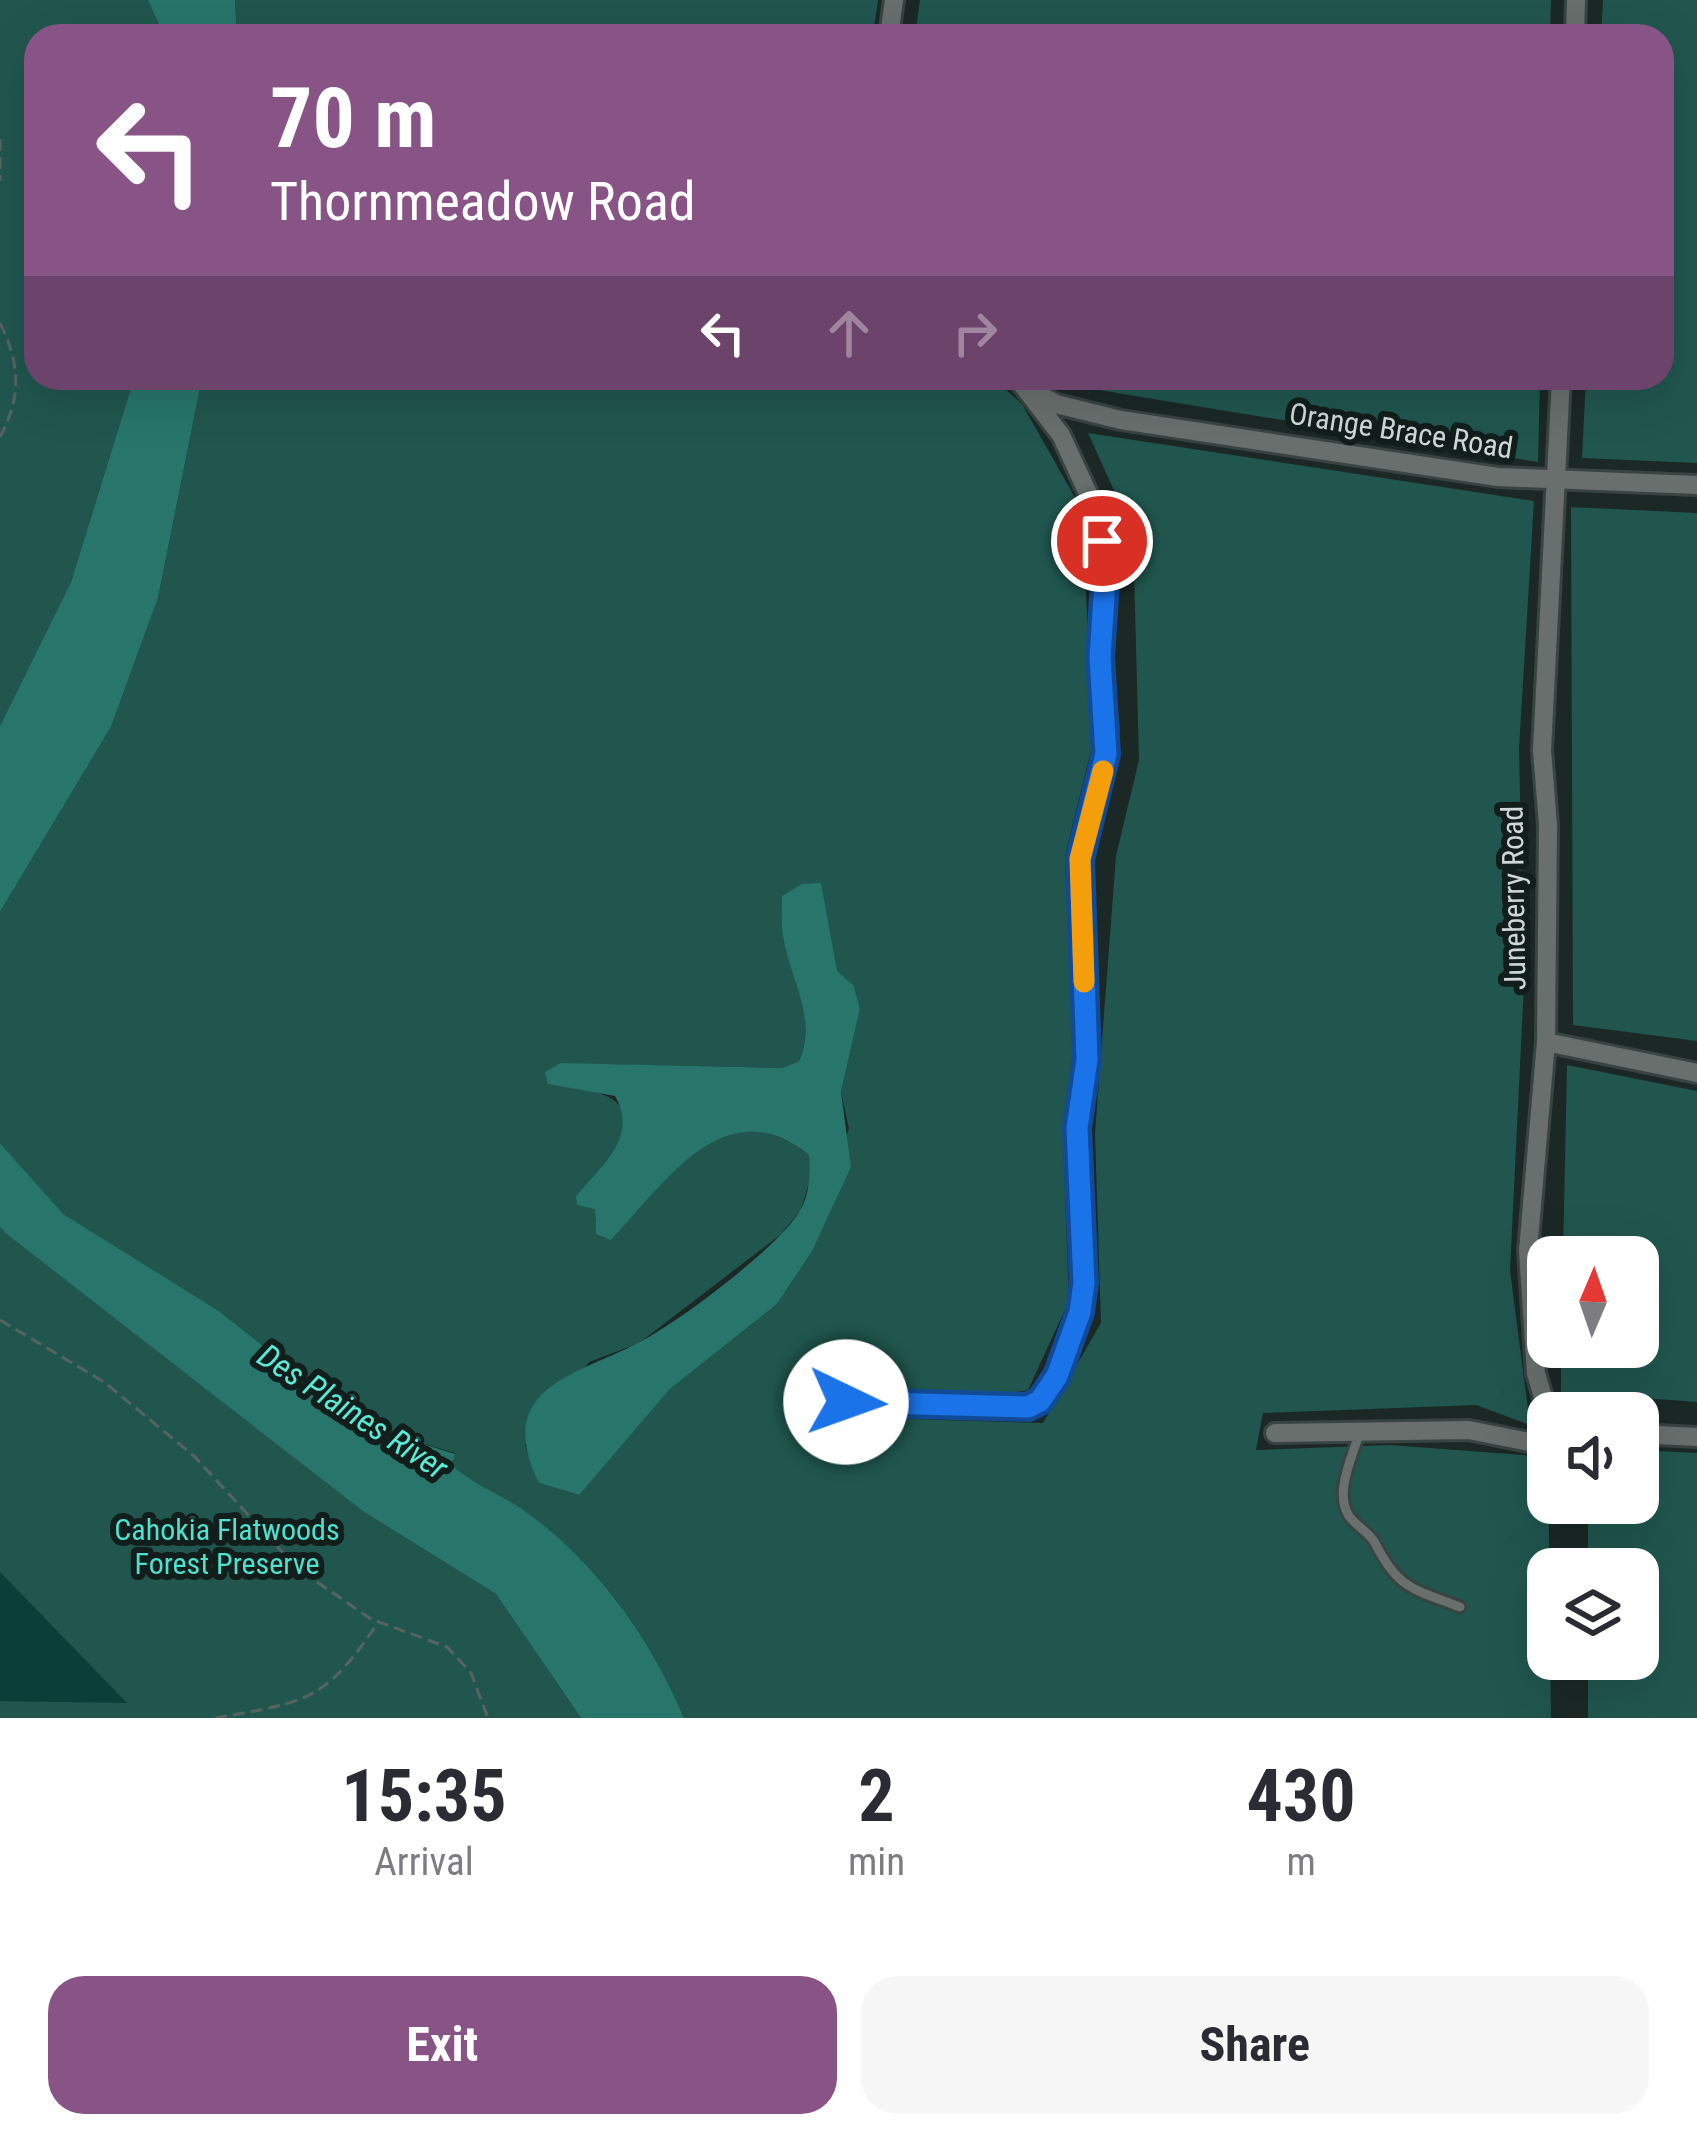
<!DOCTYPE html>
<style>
body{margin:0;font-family:"Roboto Condensed",sans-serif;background:#f7f7f7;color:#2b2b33;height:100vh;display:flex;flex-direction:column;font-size:45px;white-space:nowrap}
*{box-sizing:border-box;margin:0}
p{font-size:39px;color:#7c7c81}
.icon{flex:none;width:66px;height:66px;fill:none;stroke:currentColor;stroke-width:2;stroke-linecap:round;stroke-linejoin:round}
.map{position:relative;height:1718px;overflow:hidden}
.side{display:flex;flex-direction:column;background:#fff;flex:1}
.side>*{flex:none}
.guide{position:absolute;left:24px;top:24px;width:1650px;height:366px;border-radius:36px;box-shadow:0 12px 48px #0002;background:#885485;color:#fff;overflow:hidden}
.needle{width:78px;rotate:2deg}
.buttons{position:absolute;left:1527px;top:1236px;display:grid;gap:24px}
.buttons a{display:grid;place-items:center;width:132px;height:132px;border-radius:24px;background:#fff;box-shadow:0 12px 48px #0002;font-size:60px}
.pin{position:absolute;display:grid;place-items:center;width:102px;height:102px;color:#fff;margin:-51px;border:6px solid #fff;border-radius:50%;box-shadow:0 3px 12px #0007}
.me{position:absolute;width:132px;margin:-66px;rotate:93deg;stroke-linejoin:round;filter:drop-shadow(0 0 9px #0008)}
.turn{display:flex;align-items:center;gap:42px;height:252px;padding:0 48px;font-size:54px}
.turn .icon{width:156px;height:156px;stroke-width:2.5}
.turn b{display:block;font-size:84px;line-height:102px}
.lanes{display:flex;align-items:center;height:114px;padding:0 48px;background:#0003;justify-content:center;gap:60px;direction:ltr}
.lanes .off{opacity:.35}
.eta{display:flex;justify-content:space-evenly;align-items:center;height:204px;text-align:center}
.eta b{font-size:72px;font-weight:700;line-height:84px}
.cta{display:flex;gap:24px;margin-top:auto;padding:24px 48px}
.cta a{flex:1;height:138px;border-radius:36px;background:#885485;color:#fff;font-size:48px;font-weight:700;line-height:138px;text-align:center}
.cta a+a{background:#f7f7f7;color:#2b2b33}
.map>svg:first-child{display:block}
.green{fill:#0a3e38}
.forest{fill:#20564e;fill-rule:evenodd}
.water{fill:#27756b}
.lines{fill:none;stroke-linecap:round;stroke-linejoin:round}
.service-casing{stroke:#384442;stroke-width:15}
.minor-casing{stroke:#384442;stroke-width:24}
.path{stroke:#576361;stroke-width:3;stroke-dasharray:12 6;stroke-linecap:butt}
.service{stroke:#686f6d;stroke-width:9}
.minor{stroke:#686f6d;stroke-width:18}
.route-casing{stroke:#114b97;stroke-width:30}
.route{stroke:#1a73e8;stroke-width:21}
.slow{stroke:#f59e0b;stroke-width:21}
.labels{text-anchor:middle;stroke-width:12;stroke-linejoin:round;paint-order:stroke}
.street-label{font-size:30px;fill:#d0d8d6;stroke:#121e1c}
.park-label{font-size:30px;fill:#4ee1ce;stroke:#121e1c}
.water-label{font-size:33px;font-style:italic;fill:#5aebd7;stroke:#121e1c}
</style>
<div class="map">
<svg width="1697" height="1718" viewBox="0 0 1697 1718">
<rect width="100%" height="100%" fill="#1b2826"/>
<path class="green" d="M0,1572L129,1704L0,1701Z"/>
<g class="forest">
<path d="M0,0H148L164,36H36V378H134L71,582L0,726Z"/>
<path d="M235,0H878L873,36H237Z"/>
<path d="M920,0H1551L1550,36H915Z"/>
<path d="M1603,0H1697V463L1582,458L1586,378H1662V36H1601Z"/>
<path d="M202,378H993L1022,404L1082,510L1093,742L1065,856L1073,1051L1063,1135L1069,1301L1028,1390L977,1399L811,1387L809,1416L1043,1423L1101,1323L1095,1133L1116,856L1139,760L1133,532L1088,433L1534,501L1519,748L1524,984L1510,1270L1530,1425L1476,1405L1263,1413L1256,1450L1390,1445L1548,1457L1551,1718H684C651,1638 594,1558 521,1509C497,1493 474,1485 452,1465L455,1453L385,1432L335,1403L219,1311L62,1214L0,1143V912L111,727L158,598ZM783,937L854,986L860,1009L841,1092L849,1129L776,1305L670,1389L578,1495L539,1483L525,1445L589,1362L639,1343L780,1235L801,1210L810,1179L809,1155C723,1087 666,1183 611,1240L595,1222C598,1141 682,1096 548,1084L592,1064L782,1068L799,1061C816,1019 796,978 783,937Z"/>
<path d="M1047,378H1540L1538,462L1050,382Z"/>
<path d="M1571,507L1697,513V1041L1573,1025Z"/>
<path d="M1567,1065L1697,1091V1402L1561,1392V1347H1638V1257H1563Z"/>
<path d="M0,1227L364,1512L496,1594L581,1718H0V1701L127,1703L0,1572Z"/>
<path d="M1638,1450L1697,1453V1718H1588V1659H1638V1569H1588V1503H1638Z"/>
</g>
<g class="water">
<path d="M148,0H235L237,36H164Z"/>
<path d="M134,378H202L158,598L111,727L0,912V726L71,582Z"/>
<path d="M821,883L837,971L854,986L860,1009L841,1092L851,1167L812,1251L776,1305L670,1389L579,1495L539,1483C493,1389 573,1376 636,1344C675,1325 781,1246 801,1209C810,1192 810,1174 809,1155C724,1087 665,1184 611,1240L596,1234L595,1209L577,1205L576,1196C601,1166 639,1137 615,1096L548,1084L545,1072L561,1063L782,1068L799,1061C818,1016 790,981 783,936C781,923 782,909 782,896L802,884Z"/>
<path d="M0,1143L63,1214L219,1311L335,1403L385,1432L455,1454L452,1465C474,1485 498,1493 522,1509C594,1559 651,1638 684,1718H581L496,1594L364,1512L8,1235L0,1227Z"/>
</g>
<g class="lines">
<defs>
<path id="service" d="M1359,1434C1352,1458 1334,1493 1349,1516C1356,1526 1370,1533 1375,1543C1398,1589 1413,1589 1460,1607"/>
<g id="minor">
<path d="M889,36L894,0"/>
<path d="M1575,36L1576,0"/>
<path d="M1034,392L1056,404L1121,420L1498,477L1697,485"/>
<path d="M1546,1042L1697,1073"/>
<path d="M819,1402L1027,1407L1040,1401L1057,1376L1080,1312L1084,1283L1077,1128L1087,1060L1080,859L1108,729L1100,657L1106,568L1098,515L1061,435L1017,378"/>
<path d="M1548,1414L1536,1373L1528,1251L1546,1042L1548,825L1542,750L1561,378"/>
<path d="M1275,1433L1469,1430L1529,1442L1548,1436"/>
<path d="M1638,1434L1697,1437"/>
</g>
</defs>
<use href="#service" class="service-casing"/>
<use href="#minor" class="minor-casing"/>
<g class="path">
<path d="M0,139V181"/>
<path d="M0,323C20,364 22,396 0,437"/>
<path d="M0,1320L104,1382L194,1456L298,1569L371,1619L447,1647L471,1673L488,1718"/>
<path d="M215,1718C307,1702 325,1702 379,1621"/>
</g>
<use href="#service" class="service"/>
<use href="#minor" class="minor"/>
</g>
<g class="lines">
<defs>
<path id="route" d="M846,1402L1028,1407L1040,1401L1057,1376L1080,1312L1084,1283L1077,1128L1087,1060L1080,859L1106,754L1100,657L1106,568L1102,541"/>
</defs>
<use href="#route" class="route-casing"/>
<use href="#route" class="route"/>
<path class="slow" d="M1084,982L1080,859L1103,771"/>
</g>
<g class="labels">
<g class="street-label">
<text transform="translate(1401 431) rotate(9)" y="10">Orange Brace Road</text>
<text transform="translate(1514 898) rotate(-91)" y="10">Juneberry Road</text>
</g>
<g class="park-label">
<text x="227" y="1540">Cahokia Flatwoods<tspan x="227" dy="34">Forest Preserve</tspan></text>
</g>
<g class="water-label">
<text transform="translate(353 1411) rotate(33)" y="12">Des Plaines River</text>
</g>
</g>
</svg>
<div class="buttons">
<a><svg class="needle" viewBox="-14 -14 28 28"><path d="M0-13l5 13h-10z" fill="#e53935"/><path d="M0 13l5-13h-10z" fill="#7c7c81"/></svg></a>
<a><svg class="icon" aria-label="sound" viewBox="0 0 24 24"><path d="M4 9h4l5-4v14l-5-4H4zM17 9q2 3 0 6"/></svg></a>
<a><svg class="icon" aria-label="layers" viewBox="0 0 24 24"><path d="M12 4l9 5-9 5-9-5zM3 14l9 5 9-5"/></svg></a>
</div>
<div class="pin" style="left:1102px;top:541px;background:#d93025"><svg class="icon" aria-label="arrive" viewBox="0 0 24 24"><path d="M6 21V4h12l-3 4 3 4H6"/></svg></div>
<svg class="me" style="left:846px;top:1402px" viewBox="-20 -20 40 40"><circle r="19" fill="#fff"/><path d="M0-13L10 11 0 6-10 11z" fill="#1a73e8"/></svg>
<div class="guide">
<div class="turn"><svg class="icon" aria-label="left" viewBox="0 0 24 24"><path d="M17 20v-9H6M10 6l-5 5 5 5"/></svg><div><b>70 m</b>Thornmeadow Road</div></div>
<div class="lanes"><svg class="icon" aria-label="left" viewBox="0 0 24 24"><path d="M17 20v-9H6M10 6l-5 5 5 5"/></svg><svg class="icon off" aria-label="ahead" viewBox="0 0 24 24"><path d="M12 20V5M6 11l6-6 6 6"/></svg><svg class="icon off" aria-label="right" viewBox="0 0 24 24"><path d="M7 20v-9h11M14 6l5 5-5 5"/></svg></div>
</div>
</div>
<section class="side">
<div class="eta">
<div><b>15:35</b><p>Arrival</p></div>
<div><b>2</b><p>min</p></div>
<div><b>430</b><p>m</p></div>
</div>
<div class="cta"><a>Exit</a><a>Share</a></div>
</section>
